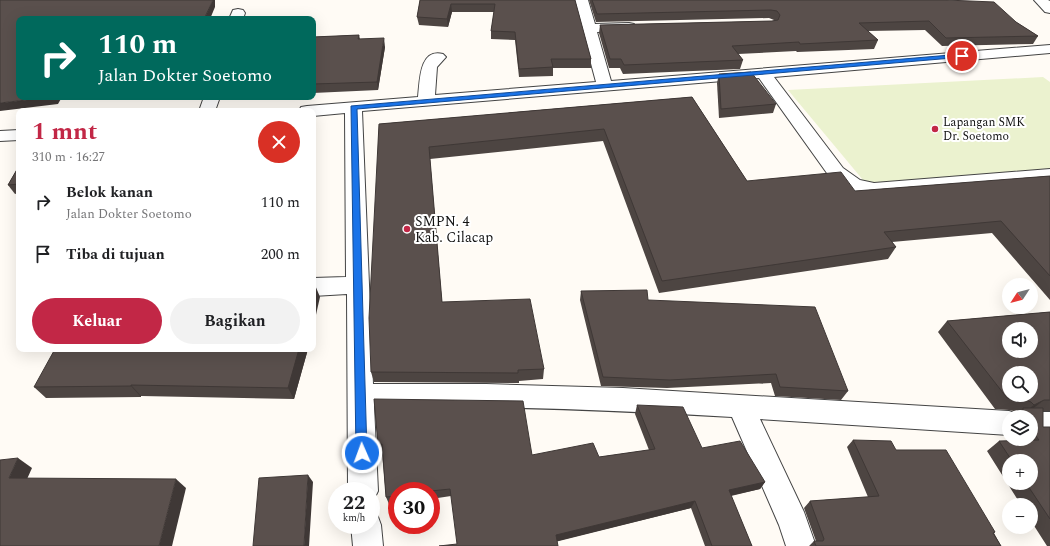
<!DOCTYPE html>
<html lang="id">
<meta charset="utf-8">
<style>
body{margin:0;font-family:Spectral,serif;background:#f2f2f2;color:#202124;height:100vh;display:flex;flex-direction:column;font-size:15px;white-space:nowrap}
*{box-sizing:border-box;margin:0}
p{font-size:13px;color:#757577}
.icon{flex:none;width:22px;height:22px;fill:none;stroke:currentColor;stroke-width:2;stroke-linecap:round;stroke-linejoin:round}
.map{position:relative;flex:1;overflow:hidden}
.sheet{position:absolute;left:16px;top:108px;width:300px;height:244px;display:flex;flex-direction:column;background:#fff;border-radius:8px;box-shadow:0 4px 16px #0002}
.sheet>*{flex:none}
.hud{position:absolute;left:16px;top:16px;width:300px;height:84px;border-radius:8px;box-shadow:0 4px 16px #0002;background:#00695c;color:#fff;overflow:hidden}
.needle{width:26px;rotate:234deg}
.fabs{position:absolute;left:1002px;top:278px;display:grid;gap:8px}
.fabs a{display:grid;place-items:center;width:36px;height:36px;border-radius:50%;background:#fff;box-shadow:0 4px 16px #0002;font-size:20px}
.speed{position:absolute;left:328px;top:482px;display:flex;gap:8px;font-size:20px;font-weight:700;text-align:center}
.speed>*{display:grid;place-content:center;width:52px;height:52px;border-radius:50%;background:#fff;box-shadow:0 4px 16px #0002;line-height:1}
.speed small{font-size:10px;font-weight:400}
.speed .limit{border:6px solid #d22;background:#fff;color:#111}
.pin{position:absolute;display:grid;place-items:center;width:34px;height:34px;color:#fff;margin:-17px;border:2px solid #fff;border-radius:50%;box-shadow:0 1px 4px #0007}
.me{position:absolute;width:44px;margin:-22px;rotate:358deg;stroke-linejoin:round;filter:drop-shadow(0 0 3px #0008)}
.turn{display:flex;align-items:center;gap:14px;height:84px;padding:0 16px;font-size:18px}
.turn .icon{width:52px;height:52px;stroke-width:2.5}
.turn b{display:block;font-size:28px;line-height:34px}
.round{display:grid;place-items:center;flex:none;width:42px;height:42px;border-radius:21px;background:#f2f2f2}
.overview{display:flex;align-items:center;justify-content:space-between;height:68px;padding:0 16px}
h1{font-size:24px;font-weight:700;line-height:30px;color:#c22746}
.cta{display:flex;gap:8px;margin-top:auto;padding:8px 16px}
.cta a{flex:1;height:46px;border-radius:24px;background:#c22746;color:#fff;font-size:16px;font-weight:700;line-height:46px;text-align:center}
.cta a+a{background:#f2f2f2;color:#202124}
ul{padding:0;list-style:none}
li{display:flex;align-items:center;gap:12px;height:52px;padding:0 16px}
li div{flex:1}
li b{display:block;font-size:15px}
li em{font-style:normal}
.map>svg:first-child{display:block}
.pitch{fill:#ebf2cf}
.lines{fill:none;stroke-linecap:round;stroke-linejoin:round}
.minor-casing{stroke:#444;stroke-width:2}
.minor{fill:#fff;fill-rule:evenodd}
.wall{fill:#4d4542;fill-rule:evenodd}
.shaded-wall{fill:#3f3836}
.building{fill:#5a504d;stroke:#3f3836;fill-rule:evenodd}
.route{fill:#1a73e8;stroke:#114b97}
.poi-dot{fill:#c22746;stroke:#fff;stroke-width:1.5}
.labels{text-anchor:middle;stroke-width:4;stroke-linejoin:round;paint-order:stroke}
.far-poi-label{font-size:12px;fill:#111;stroke:#fff;text-anchor:start}
.poi-label{font-size:14px;fill:#111;stroke:#fff;text-anchor:start}
</style>
<div class="map">
<svg width="1050" height="546" viewBox="0 0 1050 546">
<rect width="100%" height="100%" fill="#fffbf5"/>
<path class="pitch" d="M1043,77L1050,82V169L868,186L788,90Z"/>
<g class="lines">
<defs>
<g id="minor">
<path d="M574,0H588L595,24L629,23L634,24L636,27L634,30L629,31L597,32L611,81L1050,45V53L774,77L843,168L860,180L874,183L1050,169V181L874,195C856,193 842,189 829,176L759,78L362,111L373,384H486L623,388L1009,411L1018,414L1020,417H1009V435L760,419L804,512L816,546H786L779,525L732,417C613,410 494,406 374,406L378,491L373,501L371,502V491H348L347,294L313,296V278L346,277L345,113L313,116V111H299L301,107L307,106L418,97C420,81 419,48 443,54L446,57L437,67L435,95L596,82Z"/>
<path d="M1034,0H1048L1050,1V13L1045,12Z"/>
<path d="M238,9L243,10L245,13L243,19H229L233,10Z"/>
<path d="M204,97H220L215,111H199Z"/>
<path d="M19,130V140L0,141V131Z"/>
<path d="M1031,412H1050V436H1031V417H1021Z"/>
<path d="M371,512L377,514L381,525L383,546H353L351,525H371Z"/>
</g>
</defs>
<use href="#minor" class="minor-casing"/>
<use href="#minor" class="minor"/>
</g>
<g class="wall">
<path d="M420,0H575L591,59V68H553V76L519,77L515,40L491,39V31L494,12H452L448,27L419,25L417,17Z"/>
<path d="M589,0H946L1016,22L1038,36L1033,44L942,46L925,30L868,31L878,40L874,49L797,52L796,51L738,54L743,60L740,69L623,74L620,68H609L599,33L600,25L772,21L775,20H774L769,18L596,22Z"/>
<path d="M359,35L360,39L385,47L378,90L313,93V37Z"/>
<path d="M719,74L776,104L773,113L719,118L717,83Z"/>
<path d="M692,97L747,181L855,191L1050,176V300L992,233L892,242L896,247L888,259L659,293L603,141L430,159L442,302L544,369L543,379L519,381V383L374,382L371,372L379,124Z"/>
<path d="M19,166V193L15,194L8,185Z"/>
<path d="M581,291L648,300L848,391L841,400L775,396L771,383L667,388L601,386L580,300Z"/>
<path d="M1050,312V411H1043V427H1050V546H1047L1031,521V505H1021L987,451L999,441H1018L1017,439H1031V417H1012L1018,412L1009,410L995,409L938,332L947,321ZM1009,461H1031V483H1009Z"/>
<path d="M308,349L294,399L141,396V397L46,398L34,387Z"/>
<path d="M374,399L532,455L599,457L649,450L635,414L637,405L702,448L765,482L760,489L731,496L752,546H705L691,508L557,541L451,496L431,499V491H397V503L389,504L386,497L382,452H381L378,444Z"/>
<path d="M853,440L896,450L995,532L994,533L1001,546H809L814,541H816L804,508L810,501L868,497L847,447Z"/>
</g>
<g class="shaded-wall">
<path d="M213,0H215V7L210,19H204Z"/>
<path d="M451,4L452,12L448,27L447,19Z"/>
<path d="M384,38L385,47L378,90L377,82Z"/>
<path d="M53,97H62L58,104L0,111V103Z"/>
<path d="M315,285L320,297L313,328V295Z"/>
<path d="M299,349H308L294,399L288,388Z"/>
<path d="M131,385L141,396V397L131,386Z"/>
<path d="M1044,400L1031,410L1023,413L1034,405Z"/>
<path d="M18,458L32,468L23,488L9,478Z"/>
<path d="M308,475L313,482L309,546H304Z"/>
<path d="M176,479L186,488L172,546H159Z"/>
<path d="M765,482L760,489L724,497L729,490Z"/>
<path d="M695,501L691,508L555,542L556,535Z"/>
</g>
<g class="building">
<path d="M0,0H213L204,19H19V97H53L0,103Z"/>
<path d="M420,0H575L591,59H551L553,67L519,69L515,32L491,31L495,4H451L447,19L417,17Z"/>
<path d="M592,0H946L994,2L1016,22L1038,36L946,38L929,21L859,23L878,40L800,44L799,42L732,46L743,60L624,65L621,59H610L600,25L772,21L778,20L780,15L777,11L771,10L597,14Z"/>
<path d="M359,35L358,39L384,38L377,82L313,84V37Z"/>
<path d="M751,72L776,104L721,109L719,74Z"/>
<path d="M692,97L747,181L841,172L855,191L1050,176V276L1001,221L884,232L896,247L662,281L604,129L429,147L442,302L530,299L544,369L518,370V373L371,372L369,318L379,124Z"/>
<path d="M19,166V184L8,185Z"/>
<path d="M313,285H315L313,295Z"/>
<path d="M647,290L648,300L815,307L848,391L780,387L776,374L670,380L603,377L581,291Z"/>
<path d="M1050,312V400H1044L1034,405L1031,402L1022,399L1007,398L947,321ZM1009,329H1031V351H1009ZM1009,373H1031V395H1009Z"/>
<path d="M55,349H299L288,388L131,385V386L34,387Z"/>
<path d="M374,399L523,401L532,455L593,443L599,457L655,449L637,405L683,407L702,448L740,441L765,482L729,490L752,546H712L695,501L556,535L558,546H439L457,544L450,489L431,491H397V496L386,497L382,444H378Z"/>
<path d="M1023,408H1043V427H1050V519L1026,483H1031V461H1012L999,441L1039,440L1031,430V417H1023Z"/>
<path d="M853,440L891,441L896,450H946L995,532L993,533L1001,546H816L814,541H823L824,539L810,501L879,496Z"/>
<path d="M18,458L9,478L176,479L159,546H0V460Z"/>
<path d="M308,475L304,546H253L259,478Z"/>
</g>
<path class="route" d="M962,54L964,55V57L357,109L367,453L366,457L362,458L357,457L356,453L351,106Z"/>
<g class="poi-dot">
<circle cx="935" cy="129" r="4"/>
<circle cx="407" cy="229" r="4"/>
</g>
<g class="labels">
<g class="far-poi-label">
<text x="943" y="126">Lapangan SMK<tspan x="943" dy="14">Dr. Soetomo</tspan></text>
</g>
<g class="poi-label">
<text x="415" y="226">SMPN. 4<tspan x="415" dy="16">Kab. Cilacap</tspan></text>
</g>
</g>
</svg>
<div class="fabs">
<a><svg class="needle" viewBox="-14 -14 28 28"><path d="M0-13l5 13h-10z" fill="#e53935"/><path d="M0 13l5-13h-10z" fill="#757577"/></svg></a>
<a><svg class="icon" aria-label="sound" viewBox="0 0 24 24"><path d="M4 9h4l5-4v14l-5-4H4zM17 9q2 3 0 6"/></svg></a>
<a><svg class="icon" aria-label="search" viewBox="0 0 24 24"><circle cx="10" cy="10" r="6"/><path d="M15 15l6 6"/></svg></a>
<a><svg class="icon" aria-label="layers" viewBox="0 0 24 24"><path d="M12 4l9 5-9 5-9-5zM3 14l9 5 9-5"/></svg></a>
<a>+</a>
<a>−</a>
</div>
<div class="speed"><div>22<small>km/h</small></div><div class="limit">30</div></div>
<div class="pin" style="left:962px;top:56px;background:#d93025"><svg class="icon" aria-label="arrive" viewBox="0 0 24 24"><path d="M6 21V4h12l-3 4 3 4H6"/></svg></div>
<svg class="me" style="left:362px;top:453px" viewBox="-20 -20 40 40"><circle r="17" fill="#1a73e8" stroke="#fff" stroke-width="3"/><path d="M0-11L8 9 0 5-8 9z" fill="#fff"/></svg>
<div class="hud">
<div class="turn"><svg class="icon" aria-label="right" viewBox="0 0 24 24"><path d="M7 20v-9h11M14 6l5 5-5 5"/></svg><div><b>110 m</b>Jalan Dokter Soetomo</div></div>
</div>
<section class="sheet">
<div class="overview"><div><h1>1 mnt</h1><p>310 m · 16:27</p></div><a class="round" style="background:#d93025;color:#fff"><svg class="icon" aria-label="close" viewBox="0 0 24 24"><path d="M6 6l12 12M18 6L6 18"/></svg></a></div>
<ul>
<li><svg class="icon" aria-label="right" viewBox="0 0 24 24"><path d="M7 20v-9h11M14 6l5 5-5 5"/></svg><div><b>Belok kanan</b><p>Jalan Dokter Soetomo</p></div><em>110 m</em></li>
<li><svg class="icon" aria-label="arrive" viewBox="0 0 24 24"><path d="M6 21V4h12l-3 4 3 4H6"/></svg><div><b>Tiba di tujuan</b></div><em>200 m</em></li>
</ul>
<div class="cta"><a>Keluar</a><a>Bagikan</a></div>
</section>
</div>
